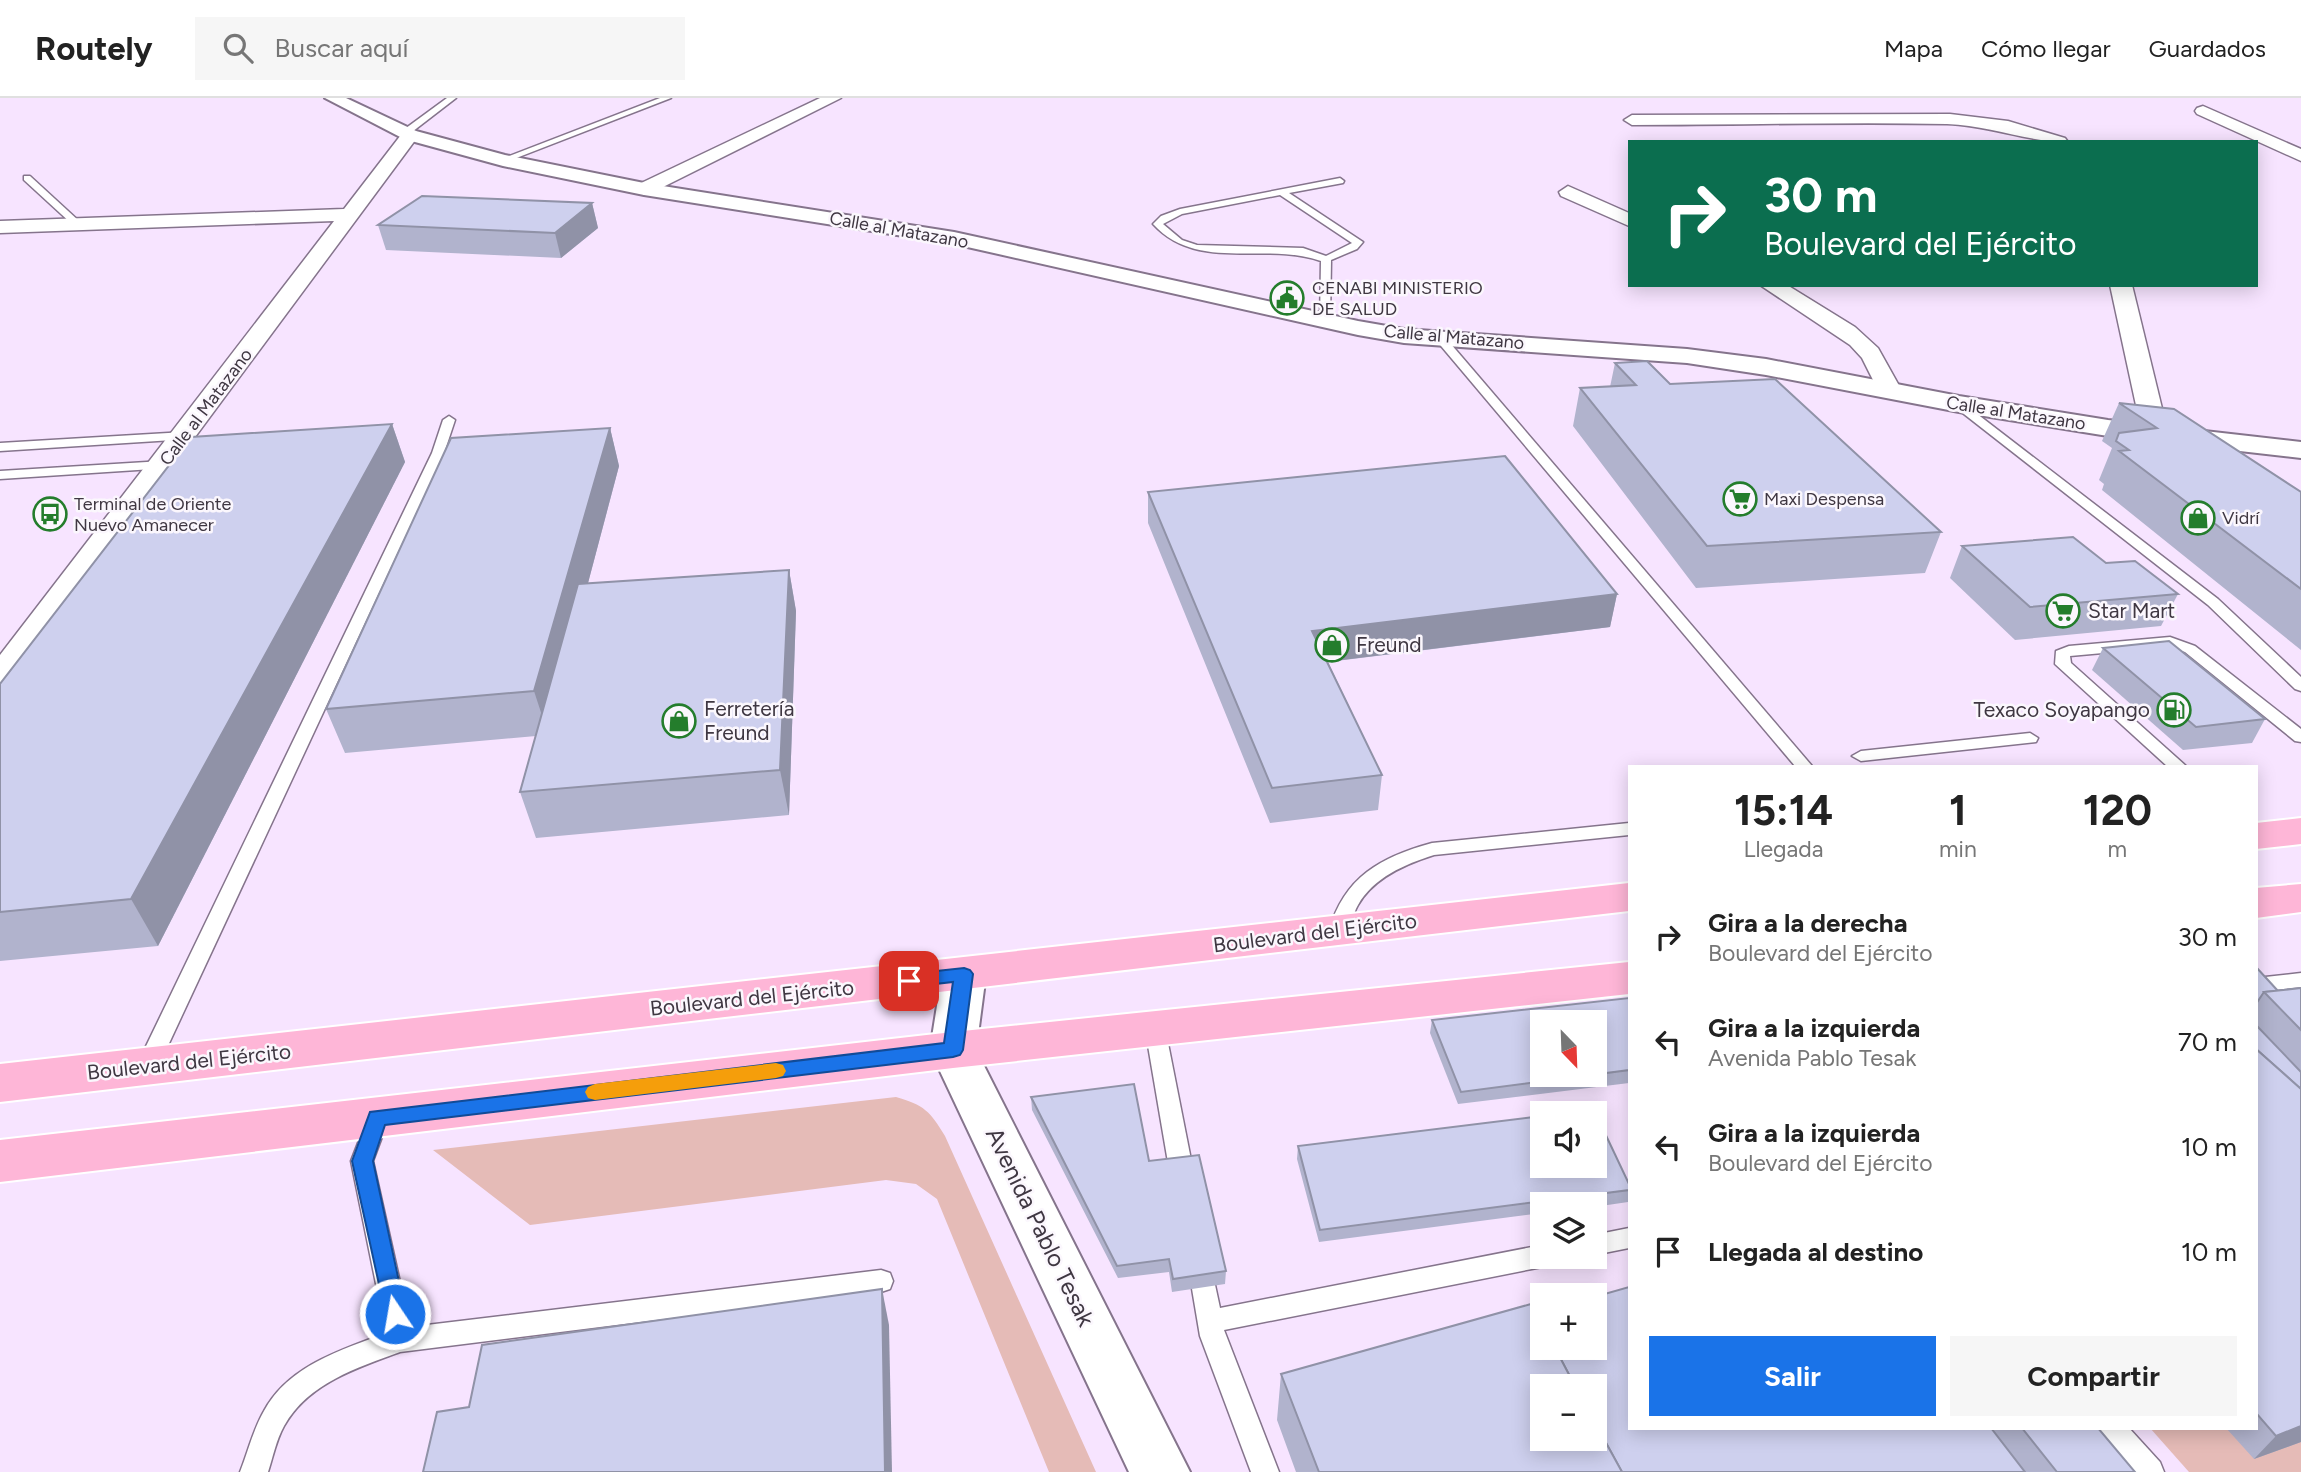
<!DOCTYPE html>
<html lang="es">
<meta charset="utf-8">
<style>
body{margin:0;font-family:Figtree,sans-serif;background:#f6f6f6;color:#222;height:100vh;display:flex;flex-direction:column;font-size:26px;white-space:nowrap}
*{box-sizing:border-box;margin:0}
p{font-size:23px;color:#767676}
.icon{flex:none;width:38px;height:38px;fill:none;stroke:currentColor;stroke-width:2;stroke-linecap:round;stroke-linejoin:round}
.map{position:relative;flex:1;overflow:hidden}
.panel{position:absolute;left:1628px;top:667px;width:630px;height:665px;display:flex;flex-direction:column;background:#fff;border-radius:0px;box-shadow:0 4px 18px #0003}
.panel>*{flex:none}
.banner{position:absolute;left:1628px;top:42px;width:630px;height:147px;border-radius:0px;box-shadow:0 4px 18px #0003;background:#0b6e4f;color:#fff;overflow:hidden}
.needle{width:46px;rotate:157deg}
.controls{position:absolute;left:1530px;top:912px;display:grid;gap:14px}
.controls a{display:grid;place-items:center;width:77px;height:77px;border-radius:0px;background:#fff;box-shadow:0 4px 18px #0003;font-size:35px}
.pin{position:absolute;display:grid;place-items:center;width:60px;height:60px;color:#fff;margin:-30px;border-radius:14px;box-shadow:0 4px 10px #0006}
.me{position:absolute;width:77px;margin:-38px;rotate:348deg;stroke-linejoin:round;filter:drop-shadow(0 0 5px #0008)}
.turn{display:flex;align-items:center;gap:24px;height:147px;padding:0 21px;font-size:32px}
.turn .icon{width:91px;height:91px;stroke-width:2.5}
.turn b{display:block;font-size:49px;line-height:60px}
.eta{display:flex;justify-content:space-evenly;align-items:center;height:119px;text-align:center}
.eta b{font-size:42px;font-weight:700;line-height:49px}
.cta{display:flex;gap:14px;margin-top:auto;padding:14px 21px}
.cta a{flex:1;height:80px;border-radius:0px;background:#1a73e8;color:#fff;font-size:28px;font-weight:700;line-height:80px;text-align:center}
.cta a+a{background:#f6f6f6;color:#222}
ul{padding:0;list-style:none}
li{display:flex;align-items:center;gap:21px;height:105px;padding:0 21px}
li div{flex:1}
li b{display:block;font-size:26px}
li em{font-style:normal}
header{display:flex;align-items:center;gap:42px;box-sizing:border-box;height:98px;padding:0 35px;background:#fff;border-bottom:2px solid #e0e0e0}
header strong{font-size:33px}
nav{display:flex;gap:38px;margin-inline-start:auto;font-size:24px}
.search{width:490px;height:63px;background:#f6f6f6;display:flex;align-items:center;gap:18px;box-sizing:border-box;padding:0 24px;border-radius:0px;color:#767676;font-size:26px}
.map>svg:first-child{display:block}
.green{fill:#e5bbb7}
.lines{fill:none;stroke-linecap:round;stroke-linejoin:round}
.lane-casing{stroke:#85748c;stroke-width:3}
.street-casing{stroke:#85748c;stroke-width:3}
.secondary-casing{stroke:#85748c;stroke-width:4}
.highway-casing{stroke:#fff;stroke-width:4}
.lane{fill:#fff;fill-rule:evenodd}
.street{fill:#fff;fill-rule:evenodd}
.secondary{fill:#fff;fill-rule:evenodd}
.highway{fill:#feb6d7;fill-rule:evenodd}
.wall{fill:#b1b3cd}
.shaded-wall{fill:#9092a7}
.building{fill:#ced0ee;stroke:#9092a7;stroke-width:2;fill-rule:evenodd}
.route{fill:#1a73e8;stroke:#114b97;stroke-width:2}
.slow{fill:#f59e0b}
.labels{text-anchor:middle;stroke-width:5;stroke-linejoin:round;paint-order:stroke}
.far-street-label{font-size:18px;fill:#3f3742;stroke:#fbf7fd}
.far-poi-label{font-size:18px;fill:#3f3742;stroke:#fbf7fd;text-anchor:start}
.poi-label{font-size:21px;fill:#3f3742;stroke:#fbf7fd;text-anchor:start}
.street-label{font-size:21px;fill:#3f3742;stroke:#fbf7fd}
.near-street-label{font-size:24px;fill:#3f3742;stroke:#fbf7fd}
</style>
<header>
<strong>Routely</strong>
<div class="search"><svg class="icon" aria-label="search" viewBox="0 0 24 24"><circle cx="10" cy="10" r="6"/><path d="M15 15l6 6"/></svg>Buscar aquí</div>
<nav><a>Mapa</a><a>Cómo llegar</a><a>Guardados</a></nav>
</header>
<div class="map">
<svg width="2301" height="1374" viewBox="0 0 2301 1374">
<rect width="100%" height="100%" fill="#f7e4ff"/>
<g class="green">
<path d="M896,999C924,1007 930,1013 945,1038L1096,1374H1049L937,1101L916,1086L886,1082L530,1127L433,1052Z"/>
<path d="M2150,1330H2226L2301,1344V1374H2189Z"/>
</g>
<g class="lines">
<defs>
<g id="lane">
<path d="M447,0H456L408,37H402V33Z"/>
<path d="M660,0H671L506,64L499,62Z"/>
<path d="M24,78H30L79,123V127H73L24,82Z"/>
<path d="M1340,80L1344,83L1343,85L1289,95L1363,144L1357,151L1331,162L1330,223L1325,226L1320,223L1321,163C1264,143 1198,175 1153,126L1161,118L1180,111ZM1280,97L1352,145L1326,158L1303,150L1197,147L1182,142L1163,126L1182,116Z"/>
<path d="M1436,238H1444L1812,668H1795L1436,242Z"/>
<path d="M1959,302L2218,501L2301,579V593L2295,591L2208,507L1955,309L1953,306Z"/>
<path d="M449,318L455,322L444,355L158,969L155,975L147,977L139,975L136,969L432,355L443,322Z"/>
<path d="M185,334L189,335V341L0,353V345Z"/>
<path d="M163,363L169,367L168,370L0,381V373Z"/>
<path d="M2170,539L2195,548L2301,631V644L2295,643L2185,554L2169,549L2070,558L2071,565L2186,668H2167L2055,566L2056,553L2069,548Z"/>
<path d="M2030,635L2038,640L2036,644L1861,663L1852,658L1861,653Z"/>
<path d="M1629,725V737L1434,757C1405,766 1373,780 1358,807C1352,817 1352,828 1346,838H1332L1329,833C1344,779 1381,759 1432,745Z"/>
<path d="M2301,875V889L2256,894V880Z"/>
<path d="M1155,922L1162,924L1165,930L1195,1082L1191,1089L1183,1092L1175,1089L1171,1082L1145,930L1148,924Z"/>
<path d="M378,1011L386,1014L389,1020L373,1063L410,1229L881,1172L890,1175L893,1183L890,1191L881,1194L400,1254C357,1270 308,1285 284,1328C276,1342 273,1359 268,1374H240C248,1354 253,1332 264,1313C288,1268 341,1252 386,1235L351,1063L370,1014Z"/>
<path d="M1629,1130V1150L1594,1157V1137Z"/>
<path d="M1542,1147V1158H1554L1551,1165L1542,1169L1224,1232L1279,1374H1251L1200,1238L1188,1167L1191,1159L1200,1156L1209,1159L1220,1210Z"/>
<path d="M2099,1330H2129L2160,1364L2164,1374H2132L2103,1339Z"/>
</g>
<g id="street">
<path d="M820,0H841L651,95L644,97L635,91L637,87Z"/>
<path d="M2203,8L2301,51V63L2197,16L2195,13L2197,10Z"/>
<path d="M1950,16L2008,23L2065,40L2068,44C2027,44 1988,27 1947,26C1842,24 1737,27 1632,27L1624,22L1632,17Z"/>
<path d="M410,32L416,33L419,37L416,41L12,586L0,589V557L334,123L0,135V123L344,111L404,33Z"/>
<path d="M1568,88L1629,115V128L1561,98L1559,94Z"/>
<path d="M1760,187H1787L1855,229L1878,250L1902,293L1899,298L1890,300L1881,298L1862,260L1850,247Z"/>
<path d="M2110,187H2132L2168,335L2164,341L2155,343L2146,341L2142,335Z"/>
</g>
<g id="secondary">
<path d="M325,0H346L416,33L505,57L644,85L954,134L1358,223L1404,231L1687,251L1766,261L1959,298L2108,322L2301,344V360L2108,338L1959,314L1766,277L1687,265L1404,245L1358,237L954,146L644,97L503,68L404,41Z"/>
<path d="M964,860L980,865L986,876L976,952L1190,1374H1129L930,952L942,876L948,865Z"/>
</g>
<g id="highway">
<path d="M2301,720V746L2256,751V725Z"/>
<path d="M1629,785V813L0,1004V966Z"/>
<path d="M2301,786V814L2256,820V790Z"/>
<path d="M1629,864V896L953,970L0,1084V1042L953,934Z"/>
</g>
</defs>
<use href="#lane" class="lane-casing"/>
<use href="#street" class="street-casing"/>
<use href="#secondary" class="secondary-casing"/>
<use href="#highway" class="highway-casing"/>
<use href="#lane" class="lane"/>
<use href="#street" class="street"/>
<use href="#secondary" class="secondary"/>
<use href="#highway" class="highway"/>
</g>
<g class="wall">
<path d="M592,105L598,130L561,160L386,152L378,127Z"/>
<path d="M1615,265L1670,286L1941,434L1925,475L1696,490L1573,328L1580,290L1610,289Z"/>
<path d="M2119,305L2301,394V552L2102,392L2104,386L2099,382L2112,350L2102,343Z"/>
<path d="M392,326L405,364L158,848L0,863V586Z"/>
<path d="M610,330L619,368L588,485L789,472L796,513L789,717L536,740L520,694L536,638L345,655L326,611Z"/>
<path d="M1148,394L1617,496L1610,529L1328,564L1382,677L1378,712L1270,725L1148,425Z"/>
<path d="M1962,448L2106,465L2178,496L2161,528L2015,542L1950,480Z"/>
<path d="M2103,550L2265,621L2252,645L2183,652L2092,572Z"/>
<path d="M2256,869L2278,893L2301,890V1344L2254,1361L2226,1330H2256Z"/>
<path d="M1629,900V985L1458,1006L1430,935L1432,922Z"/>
<path d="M1031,999L1149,1063L1226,1173L1225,1186L1172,1194L1169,1174L1118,1180L1032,1012Z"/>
<path d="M1298,1048L1629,1086V1100L1628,1104L1594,1109V1106H1542V1115L1319,1144L1297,1061Z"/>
<path d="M1536,1216L1629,1330H2098L2135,1374H1296L1277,1322L1281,1276Z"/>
</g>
<g class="shaded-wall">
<path d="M592,105L598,130L561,160L555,135Z"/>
<path d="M392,326L405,364L158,848L131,801Z"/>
<path d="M610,330L619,368L548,636L534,593Z"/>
<path d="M789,472L796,513L789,717L780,672Z"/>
<path d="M1617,496L1610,529L1310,566L1312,533Z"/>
<path d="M882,1191L889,1227L892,1374H885Z"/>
<path d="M2301,1328V1344L2254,1361L2276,1338Z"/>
</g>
<g class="building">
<path d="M422,98L592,105L555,135L378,127Z"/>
<path d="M1647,263L1670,286L1775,281L1941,434L1707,448L1580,290L1636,287L1615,265Z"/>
<path d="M2119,305L2174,311L2301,394V491L2119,353L2129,352L2116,343L2119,335L2157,330Z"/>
<path d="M392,326L131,801L0,814V586L191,339Z"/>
<path d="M610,330L534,593L326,611L451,340Z"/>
<path d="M1505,358L1617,496L1312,533L1382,677L1272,690L1148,394Z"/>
<path d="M2073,439L2106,465L2135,463L2178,496L2030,509L1962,448Z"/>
<path d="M789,472L780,672L520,694L578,486Z"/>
<path d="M2169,543L2265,621L2196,629L2103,550Z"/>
<path d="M2256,869L2278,893L2264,894L2256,906Z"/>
<path d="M2301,890V932L2264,894Z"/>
<path d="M1629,900V972L1461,994L1432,922ZM1542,924H1594V976H1542Z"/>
<path d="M2256,927L2301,974V991L2256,951Z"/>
<path d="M2256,951L2301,991V1328L2276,1338L2256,1315Z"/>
<path d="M1134,986L1149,1063L1199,1057L1226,1173L1173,1181L1169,1161L1117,1168L1031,999Z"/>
<path d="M1594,1012L1629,1086V1092L1320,1132L1298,1048L1542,1018V1068H1594V1015H1570Z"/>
<path d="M1629,1189V1330H1971L1972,1331L1976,1330H1991L2025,1374H1622L1594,1323V1288H1575L1555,1250H1594V1199Z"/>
<path d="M882,1191L885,1374H423L437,1314L469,1309L482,1247Z"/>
<path d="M1531,1206L1542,1226V1250H1555L1575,1288H1542V1340H1594V1323L1622,1374H1319L1281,1276Z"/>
<path d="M1542,1214V1226L1536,1216Z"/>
<path d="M2022,1330H2098L2135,1374H2057Z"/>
</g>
<path class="route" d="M964,870L970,872L973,876L963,952L960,957L953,959L385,1027L373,1063L406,1216L403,1223L395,1226L387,1223L352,1063L370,1014L944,945L953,884L909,889L903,887L900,883L903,878L909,876Z"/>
<path class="slow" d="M776,965L783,967L786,973L783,978L776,980L595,1002L588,1000L585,994L588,989L595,986Z"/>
<defs>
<symbol id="civic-ring" viewBox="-11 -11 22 22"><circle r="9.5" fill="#fbf7fd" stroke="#247d2c" stroke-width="1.5"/><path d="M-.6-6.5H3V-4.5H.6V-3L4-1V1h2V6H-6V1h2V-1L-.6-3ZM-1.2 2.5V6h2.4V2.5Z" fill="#247d2c"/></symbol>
<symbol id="supermarket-ring" viewBox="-11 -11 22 22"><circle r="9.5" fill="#fbf7fd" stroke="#247d2c" stroke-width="1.5"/><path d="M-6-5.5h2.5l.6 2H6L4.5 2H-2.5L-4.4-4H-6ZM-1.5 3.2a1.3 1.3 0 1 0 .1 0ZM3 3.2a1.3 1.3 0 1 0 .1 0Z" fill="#247d2c"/></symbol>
<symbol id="bus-ring" viewBox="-11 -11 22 22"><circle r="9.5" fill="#fbf7fd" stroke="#247d2c" stroke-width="1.5"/><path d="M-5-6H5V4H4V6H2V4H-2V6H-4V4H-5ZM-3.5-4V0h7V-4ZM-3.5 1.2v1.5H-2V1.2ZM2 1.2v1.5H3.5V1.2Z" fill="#247d2c"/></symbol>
<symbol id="shop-ring" viewBox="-11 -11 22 22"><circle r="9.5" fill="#fbf7fd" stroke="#247d2c" stroke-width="1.5"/><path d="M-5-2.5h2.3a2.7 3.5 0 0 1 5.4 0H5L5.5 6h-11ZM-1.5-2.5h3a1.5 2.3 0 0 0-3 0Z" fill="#247d2c"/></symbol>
<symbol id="fuel-ring" viewBox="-11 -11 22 22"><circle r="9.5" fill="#fbf7fd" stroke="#247d2c" stroke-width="1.5"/><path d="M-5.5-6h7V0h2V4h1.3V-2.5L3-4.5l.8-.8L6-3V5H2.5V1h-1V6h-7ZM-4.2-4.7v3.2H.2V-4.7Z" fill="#247d2c"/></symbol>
</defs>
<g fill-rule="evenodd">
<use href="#civic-ring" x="1268" y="181" width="38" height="38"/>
<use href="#supermarket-ring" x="1721" y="382" width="38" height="38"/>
<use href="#bus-ring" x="31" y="397" width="38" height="38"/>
<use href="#shop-ring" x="2179" y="401" width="38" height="38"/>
<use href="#supermarket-ring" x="2044" y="494" width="38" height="38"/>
<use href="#shop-ring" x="1313" y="528" width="38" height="38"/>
<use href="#fuel-ring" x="2155" y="593" width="38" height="38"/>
<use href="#shop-ring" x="660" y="604" width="38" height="38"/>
</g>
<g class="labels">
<g class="far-street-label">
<text transform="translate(899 132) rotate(10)" y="6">Calle al Matazano</text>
<text transform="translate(1454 239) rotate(5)" y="6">Calle al Matazano</text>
<text transform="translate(206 309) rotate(-53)" y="6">Calle al Matazano</text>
<text transform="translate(2016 315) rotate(9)" y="6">Calle al Matazano</text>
</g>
<g class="far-poi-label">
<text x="1312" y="196">CENABI MINISTERIO<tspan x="1312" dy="21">DE SALUD</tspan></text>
<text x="1764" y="407">Maxi Despensa</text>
<text x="74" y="412">Terminal de Oriente<tspan x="74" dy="21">Nuevo Amanecer</tspan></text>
<text x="2222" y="426">Vidrí</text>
</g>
<g class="poi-label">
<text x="2088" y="520">Star Mart</text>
<text x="1356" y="554">Freund</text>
<text x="704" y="618">Ferretería<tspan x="704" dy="24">Freund</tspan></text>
<text x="2150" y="619" text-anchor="end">Texaco Soyapango</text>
</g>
<g class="street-label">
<text transform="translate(1315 835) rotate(-7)" y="7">Boulevard del Ejército</text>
<text transform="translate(752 900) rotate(-6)" y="7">Boulevard del Ejército</text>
<text transform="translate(189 964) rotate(-6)" y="7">Boulevard del Ejército</text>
</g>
<g class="near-street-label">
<text transform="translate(1040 1129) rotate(64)" y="8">Avenida Pablo Tesak</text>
</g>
</g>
</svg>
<div class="controls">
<a><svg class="needle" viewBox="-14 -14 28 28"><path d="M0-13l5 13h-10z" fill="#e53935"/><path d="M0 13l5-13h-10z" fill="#767676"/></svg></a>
<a><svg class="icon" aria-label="sound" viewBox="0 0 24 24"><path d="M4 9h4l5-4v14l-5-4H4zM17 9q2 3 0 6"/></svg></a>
<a><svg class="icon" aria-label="layers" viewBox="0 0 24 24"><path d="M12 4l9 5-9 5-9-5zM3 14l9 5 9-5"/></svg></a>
<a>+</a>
<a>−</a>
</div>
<div class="pin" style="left:909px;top:883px;background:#d93025"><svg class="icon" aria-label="arrive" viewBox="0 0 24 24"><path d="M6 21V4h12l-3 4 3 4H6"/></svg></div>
<svg class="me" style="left:395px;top:1216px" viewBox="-20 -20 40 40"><circle r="17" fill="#1a73e8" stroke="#fff" stroke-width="3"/><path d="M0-11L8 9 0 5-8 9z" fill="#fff"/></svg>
<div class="banner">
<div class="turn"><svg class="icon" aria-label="right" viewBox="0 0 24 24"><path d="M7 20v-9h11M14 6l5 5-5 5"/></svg><div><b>30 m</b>Boulevard del Ejército</div></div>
</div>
<section class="panel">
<div class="eta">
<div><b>15:14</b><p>Llegada</p></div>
<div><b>1</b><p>min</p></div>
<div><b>120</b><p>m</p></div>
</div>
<ul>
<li><svg class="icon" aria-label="right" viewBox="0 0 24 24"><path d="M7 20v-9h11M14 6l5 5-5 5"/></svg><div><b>Gira a la derecha</b><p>Boulevard del Ejército</p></div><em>30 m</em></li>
<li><svg class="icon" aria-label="left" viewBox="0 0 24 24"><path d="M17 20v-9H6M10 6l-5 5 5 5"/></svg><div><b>Gira a la izquierda</b><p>Avenida Pablo Tesak</p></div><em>70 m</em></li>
<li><svg class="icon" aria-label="left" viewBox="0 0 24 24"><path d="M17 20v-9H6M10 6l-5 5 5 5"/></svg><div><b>Gira a la izquierda</b><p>Boulevard del Ejército</p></div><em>10 m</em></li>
<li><svg class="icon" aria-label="arrive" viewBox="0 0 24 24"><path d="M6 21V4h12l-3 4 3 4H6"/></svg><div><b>Llegada al destino</b></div><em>10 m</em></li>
</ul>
<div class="cta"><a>Salir</a><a>Compartir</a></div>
</section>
</div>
